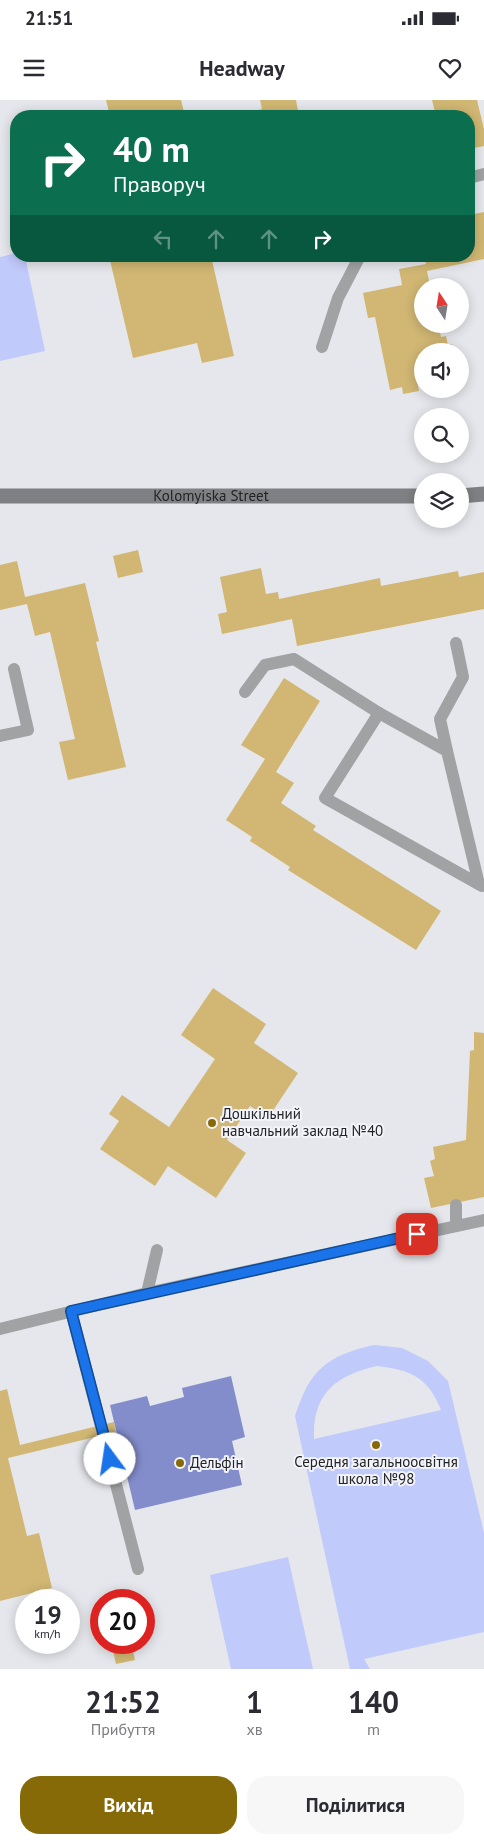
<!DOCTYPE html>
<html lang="uk">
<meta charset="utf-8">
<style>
body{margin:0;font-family:"PT Sans",sans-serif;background:#f7f7f7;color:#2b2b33;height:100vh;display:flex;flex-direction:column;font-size:19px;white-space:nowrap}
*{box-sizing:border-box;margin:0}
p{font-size:16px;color:#7c7c81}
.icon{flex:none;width:28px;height:28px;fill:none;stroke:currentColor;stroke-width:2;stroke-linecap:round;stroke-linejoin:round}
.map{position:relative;height:1569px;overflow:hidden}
.sheet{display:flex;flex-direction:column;background:#fff;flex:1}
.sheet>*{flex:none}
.hud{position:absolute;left:10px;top:10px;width:465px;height:152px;border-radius:20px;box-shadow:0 2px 12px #0003;background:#0b6e4f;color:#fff;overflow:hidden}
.needle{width:32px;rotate:348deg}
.controls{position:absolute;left:414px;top:178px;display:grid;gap:10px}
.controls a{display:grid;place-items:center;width:55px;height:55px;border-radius:50%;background:#fff;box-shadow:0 2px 12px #0003;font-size:25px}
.speed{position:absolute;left:15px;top:1489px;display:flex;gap:10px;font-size:25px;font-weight:700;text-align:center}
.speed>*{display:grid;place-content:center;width:65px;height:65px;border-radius:50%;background:#fff;box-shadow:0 2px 12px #0003;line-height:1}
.speed small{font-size:12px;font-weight:400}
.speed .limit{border:8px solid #d22;background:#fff;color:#111}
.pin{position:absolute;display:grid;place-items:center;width:42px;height:42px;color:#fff;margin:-21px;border-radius:10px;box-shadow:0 2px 8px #0006}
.me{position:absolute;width:55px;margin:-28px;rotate:346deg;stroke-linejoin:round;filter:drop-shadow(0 0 4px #0008)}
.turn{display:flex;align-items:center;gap:18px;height:105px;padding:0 20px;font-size:22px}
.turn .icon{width:65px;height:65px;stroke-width:2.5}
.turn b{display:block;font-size:35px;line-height:42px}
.lanes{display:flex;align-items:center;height:48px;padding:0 20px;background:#0003;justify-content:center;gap:25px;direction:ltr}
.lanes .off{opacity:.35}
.eta{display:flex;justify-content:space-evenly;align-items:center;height:85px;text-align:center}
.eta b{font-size:30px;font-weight:600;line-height:35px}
.cta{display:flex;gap:10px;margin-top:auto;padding:10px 20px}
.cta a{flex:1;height:58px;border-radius:20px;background:#876a08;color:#fff;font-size:20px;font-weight:600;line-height:58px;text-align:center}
.cta a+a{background:#f7f7f7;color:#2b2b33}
.status{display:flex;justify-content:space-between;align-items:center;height:35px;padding:0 25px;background:#fff;direction:ltr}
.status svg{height:14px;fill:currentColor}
header{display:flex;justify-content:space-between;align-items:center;height:65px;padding:0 20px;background:#fff;font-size:22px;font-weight:600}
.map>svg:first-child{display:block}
.green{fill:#c0cafb;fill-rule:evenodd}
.water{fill:#838dcb}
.building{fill:#d1b773}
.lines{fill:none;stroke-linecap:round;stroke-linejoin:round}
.lane{stroke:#a1a2a4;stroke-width:12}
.secondary{stroke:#7f8083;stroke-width:15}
.route-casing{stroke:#114b97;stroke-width:12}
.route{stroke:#1a73e8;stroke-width:9}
.poi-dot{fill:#876a08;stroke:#f3f4fa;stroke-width:2}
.labels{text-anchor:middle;stroke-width:4;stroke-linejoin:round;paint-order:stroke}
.street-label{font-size:15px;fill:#222325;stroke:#f3f4fa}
.poi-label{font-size:15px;fill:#222325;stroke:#f3f4fa;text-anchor:start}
</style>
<div class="status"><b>21:51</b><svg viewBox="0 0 49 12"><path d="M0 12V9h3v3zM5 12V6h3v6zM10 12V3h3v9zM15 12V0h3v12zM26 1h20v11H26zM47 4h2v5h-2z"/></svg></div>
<header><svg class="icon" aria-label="menu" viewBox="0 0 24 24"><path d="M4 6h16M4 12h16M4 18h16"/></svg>Headway<svg class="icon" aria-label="heart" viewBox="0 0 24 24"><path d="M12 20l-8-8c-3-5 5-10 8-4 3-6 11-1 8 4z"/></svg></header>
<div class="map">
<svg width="484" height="1569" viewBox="0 0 484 1569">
<rect width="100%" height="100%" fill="#e6e7ec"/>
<g class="green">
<path d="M16,153V156H25L45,251L0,261V157Z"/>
<path d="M374,1245L402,1248L428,1261L448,1281L484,1433V1532L364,1559L370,1569H350L295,1316C310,1270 326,1256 374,1245ZM377,1266C411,1270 428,1277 441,1310L314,1339C312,1294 336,1275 377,1266Z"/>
<path d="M288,1457L313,1569H231L210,1475Z"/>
</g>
<path class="water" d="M231,1276L245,1337L232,1341L242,1385L135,1410L110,1305L147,1296L150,1306L184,1297L182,1288Z"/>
<g class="building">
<path d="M106,0H181L185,16H110Z"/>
<path d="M260,0H296L299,16H236L262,9Z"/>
<path d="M432,0H477L484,29V46L469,49V16H436Z"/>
<path d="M484,112V159L427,171L430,186H422V224H438L441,237L446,236L448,245L452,244L453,251H422V271L415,272L419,291L403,294L402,287L390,290L375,217L368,218L363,193L402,185L399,169L426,164L424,156H469V115Z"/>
<path d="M109,156H211L234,256L202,263L197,243L133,258Z"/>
<path d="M138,450L143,472L118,478L113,456Z"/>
<path d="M17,461L25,497L85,483L99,541L96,542L126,667L68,680L59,642L75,639L50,532L35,536L27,504L0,510V465Z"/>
<path d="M261,468L266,494L278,492L279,499L380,478L381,486L458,471L459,477L484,472V509L297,546L292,519L222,534L218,514L227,512L220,477Z"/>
<path d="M284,578L320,601L276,672L294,683L281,703L316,726L313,730L441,811L416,850L288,770L290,767L250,741L252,737L226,720L265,659L241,645Z"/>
<path d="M213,888L266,924L254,943L298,973L268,1018L250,1006L227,1040L246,1053L216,1098L168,1066L155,1086L100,1049L119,1021L109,1014L122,995L169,1027L215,959L181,935Z"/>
<path d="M474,932L484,933V1097L431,1108L424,1078L434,1076L430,1061L435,1059L433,1047L466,1040L470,951L474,950Z"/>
<path d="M7,1289L20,1345L114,1322L116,1332L8,1358L27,1436L39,1433L52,1488L0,1501V1291Z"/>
<path d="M111,1542H131L135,1560L116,1564Z"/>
</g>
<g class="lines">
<g class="lane">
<path d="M469,78L484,74"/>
<path d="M322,247L338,198L360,156"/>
<path d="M245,592L265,565L294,559L379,613L447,651L479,784"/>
<path d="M379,613L325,698L482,786"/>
<path d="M0,636L28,630L14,569"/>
<path d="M447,651L440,619L463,577L456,543"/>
<path d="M456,1105V1126"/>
<path d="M147,1193L157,1150"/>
<path d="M71,1211L138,1469"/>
<path d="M0,1229L147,1193L484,1120"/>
</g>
<g class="secondary">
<path id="s1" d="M0,396H422"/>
<path d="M460,396L484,394"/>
</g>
</g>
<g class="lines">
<defs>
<path id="route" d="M110,1359L71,1211L417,1134"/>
</defs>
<use href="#route" class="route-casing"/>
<use href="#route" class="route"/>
</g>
<g class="poi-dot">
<circle cx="212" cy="1023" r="5"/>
<circle cx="376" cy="1345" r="5"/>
<circle cx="180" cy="1363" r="5"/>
</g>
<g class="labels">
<g class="street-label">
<text dy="5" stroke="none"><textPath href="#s1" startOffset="211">Kolomyiska Street</textPath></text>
</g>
<g class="poi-label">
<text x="222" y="1019">Дошкільний<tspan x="222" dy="17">навчальний заклад №40</tspan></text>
<text x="376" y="1367" text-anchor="middle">Середня загальноосвітня<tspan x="376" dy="17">школа №98</tspan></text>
<text x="190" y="1368">Дельфін</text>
</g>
</g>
</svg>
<div class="controls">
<a><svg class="needle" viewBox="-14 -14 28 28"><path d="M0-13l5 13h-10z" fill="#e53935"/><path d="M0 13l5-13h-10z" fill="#7c7c81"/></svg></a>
<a><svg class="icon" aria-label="sound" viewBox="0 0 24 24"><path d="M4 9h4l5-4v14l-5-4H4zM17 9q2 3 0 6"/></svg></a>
<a><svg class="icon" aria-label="search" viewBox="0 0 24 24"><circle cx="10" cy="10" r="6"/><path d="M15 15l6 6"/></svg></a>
<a><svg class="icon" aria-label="layers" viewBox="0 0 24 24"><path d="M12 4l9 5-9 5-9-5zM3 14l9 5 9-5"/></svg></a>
</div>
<div class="speed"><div>19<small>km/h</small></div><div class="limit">20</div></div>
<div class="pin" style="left:417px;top:1134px;background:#d93025"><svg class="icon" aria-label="arrive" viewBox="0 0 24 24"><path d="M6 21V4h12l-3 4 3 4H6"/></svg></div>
<svg class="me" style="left:110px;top:1359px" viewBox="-20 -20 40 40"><circle r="19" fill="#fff"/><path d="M0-13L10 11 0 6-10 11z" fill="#1a73e8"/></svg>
<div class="hud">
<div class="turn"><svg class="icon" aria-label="right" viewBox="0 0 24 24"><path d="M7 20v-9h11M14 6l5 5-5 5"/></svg><div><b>40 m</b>Праворуч</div></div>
<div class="lanes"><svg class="icon off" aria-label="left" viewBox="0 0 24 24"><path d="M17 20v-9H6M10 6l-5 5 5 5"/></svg><svg class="icon off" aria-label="ahead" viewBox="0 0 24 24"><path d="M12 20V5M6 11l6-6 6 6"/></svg><svg class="icon off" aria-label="ahead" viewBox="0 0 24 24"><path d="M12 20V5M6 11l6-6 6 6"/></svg><svg class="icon" aria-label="right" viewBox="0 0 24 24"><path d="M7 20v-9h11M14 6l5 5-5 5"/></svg></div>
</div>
</div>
<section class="sheet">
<div class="eta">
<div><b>21:52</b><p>Прибуття</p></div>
<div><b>1</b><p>хв</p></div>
<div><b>140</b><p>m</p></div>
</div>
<div class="cta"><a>Вихід</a><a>Поділитися</a></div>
</section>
